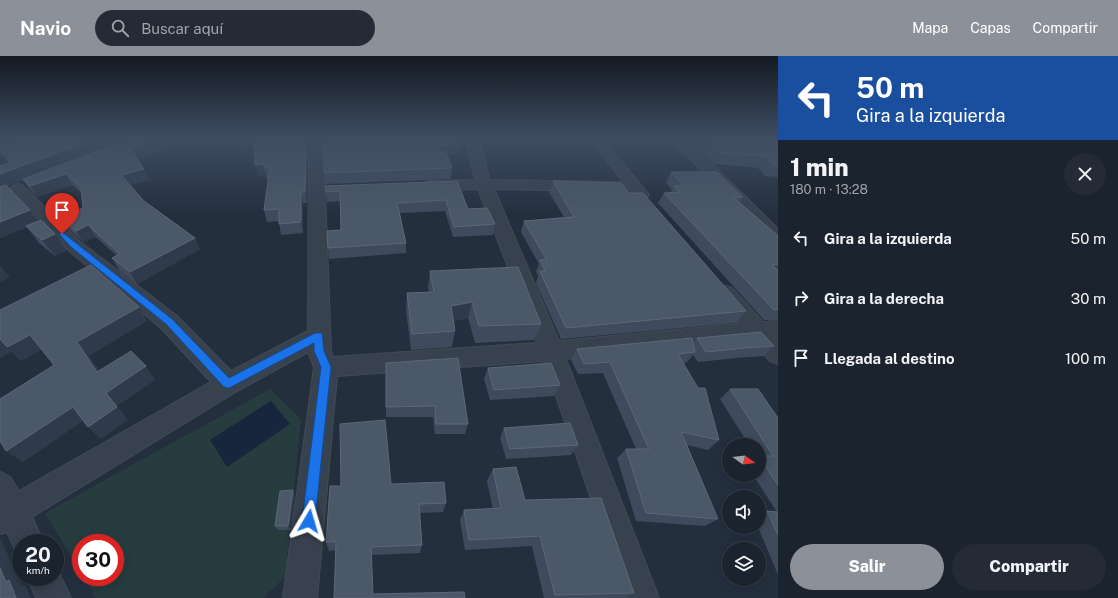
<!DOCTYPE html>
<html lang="es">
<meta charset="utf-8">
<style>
body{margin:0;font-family:"Public Sans",sans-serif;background:#242b36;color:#f1f3f6;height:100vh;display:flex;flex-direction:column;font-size:15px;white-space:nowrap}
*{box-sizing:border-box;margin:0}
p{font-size:13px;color:#a0a4aa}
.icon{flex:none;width:22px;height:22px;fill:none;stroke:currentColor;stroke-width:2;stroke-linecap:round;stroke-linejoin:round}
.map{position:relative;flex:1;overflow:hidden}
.panel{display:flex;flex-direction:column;background:#1b232e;width:340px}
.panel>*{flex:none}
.banner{background:#1a4fa0;color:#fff;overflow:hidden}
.needle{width:26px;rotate:104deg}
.fabs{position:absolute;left:722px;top:382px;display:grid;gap:8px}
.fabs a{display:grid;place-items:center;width:44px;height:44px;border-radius:50%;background:#1b232e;box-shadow:0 2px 10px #0003,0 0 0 1px #39404a;font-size:20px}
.speed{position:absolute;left:12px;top:478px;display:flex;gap:8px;font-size:20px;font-weight:700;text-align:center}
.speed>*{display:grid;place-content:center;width:52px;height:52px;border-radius:50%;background:#1b232e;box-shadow:0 2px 10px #0003,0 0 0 1px #39404a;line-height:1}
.speed small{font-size:10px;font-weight:400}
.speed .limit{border:6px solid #d22;background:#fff;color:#111}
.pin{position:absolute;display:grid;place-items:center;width:34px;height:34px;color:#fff;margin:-41px -17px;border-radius:50% 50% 50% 0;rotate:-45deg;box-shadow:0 0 4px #0007}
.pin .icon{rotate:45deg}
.me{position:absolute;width:44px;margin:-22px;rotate:7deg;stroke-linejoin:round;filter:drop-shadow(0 0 3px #0008)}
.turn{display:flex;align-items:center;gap:14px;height:84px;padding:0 12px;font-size:18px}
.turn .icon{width:52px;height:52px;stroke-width:2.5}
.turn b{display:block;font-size:28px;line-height:34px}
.round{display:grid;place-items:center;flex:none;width:42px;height:42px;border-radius:21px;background:#242b36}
.summary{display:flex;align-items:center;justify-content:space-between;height:68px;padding:0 12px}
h1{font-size:24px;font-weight:800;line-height:30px}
.button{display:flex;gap:8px;margin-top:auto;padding:8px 12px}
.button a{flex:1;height:46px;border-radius:24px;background:#8c9099;color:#fff;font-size:16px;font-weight:800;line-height:46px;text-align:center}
.button a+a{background:#242b36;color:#f1f3f6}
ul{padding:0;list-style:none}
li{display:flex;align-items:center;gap:12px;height:60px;padding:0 12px}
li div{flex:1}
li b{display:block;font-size:15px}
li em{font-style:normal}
header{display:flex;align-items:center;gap:24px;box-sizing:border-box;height:56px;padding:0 20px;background:#8c9099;color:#fff}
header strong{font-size:19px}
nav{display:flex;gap:22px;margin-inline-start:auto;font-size:14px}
.search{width:280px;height:36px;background:#242b36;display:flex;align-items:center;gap:10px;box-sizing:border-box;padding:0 14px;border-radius:22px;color:#a0a4aa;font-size:15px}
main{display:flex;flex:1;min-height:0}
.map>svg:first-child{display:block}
.green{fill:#263c3f}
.water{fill:#17263c}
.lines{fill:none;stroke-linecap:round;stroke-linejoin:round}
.street-casing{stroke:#414a57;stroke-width:2}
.street{fill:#38414e;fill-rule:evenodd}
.wall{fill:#3f4b5c}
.shaded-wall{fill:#2f3b4b}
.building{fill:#4b5868;stroke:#5c6777}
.route{fill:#1a73e8;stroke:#114b97}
</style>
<header>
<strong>Navio</strong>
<div class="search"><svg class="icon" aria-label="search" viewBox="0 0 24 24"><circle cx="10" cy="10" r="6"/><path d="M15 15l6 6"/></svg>Buscar aquí</div>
<nav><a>Mapa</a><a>Capas</a><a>Compartir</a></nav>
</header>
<main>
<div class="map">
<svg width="778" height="542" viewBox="0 0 778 542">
<rect width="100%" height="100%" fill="#242f3e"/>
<path class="green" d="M270,333L301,363L285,521L263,542H96L83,521H115V487H81V517L45,457Z"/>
<path class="water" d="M271,345L290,368L227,411L210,384Z"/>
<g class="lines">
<defs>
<g id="street">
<path d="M309,82H323L331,295L333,301L537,287L478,133L429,135L424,133L421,130L424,127L429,125L475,124L465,82H478L490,124L623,126L589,82H602L649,139L647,142C638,145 635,142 630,136L494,133L559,285L739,268L715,237L718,232L725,230L732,232L763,266L778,265V281H776L778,283V308L770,305L752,284L566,303L659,542H625L544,305L337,320L317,542H283L314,311L308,296L237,335L32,461L44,487H21V500L17,498L7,476L0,478V416L10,421L19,435L211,326L161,272L67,193L13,136L10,133L13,130L18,128L23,130L79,185L177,260L231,315L308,275Z"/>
<path d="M670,82H685L692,88L778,173V188L772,187Z"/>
<path d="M55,509L71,542H36L27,521H55Z"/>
</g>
</defs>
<use href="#street" class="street-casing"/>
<use href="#street" class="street"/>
</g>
<g class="wall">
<path d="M11,82H131L62,109L133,82H308L307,147H303V177L281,179L279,165L267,166L264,154L268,123H266V119L258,120L255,92L243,94L239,84L195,92L192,84L138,103L149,124L130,129L144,145L195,182L200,193L137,228L119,214L112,202L116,199L96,181L83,186L69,173L61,161L83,152L82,137L72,129L37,141L31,135L23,124L7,130L30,154L38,165L66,195L55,200L39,187L27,171L0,182L9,107L4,102L0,97V90L13,86Z"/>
<path d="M324,82L457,98L447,99L452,112L451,123L325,128L324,117Z"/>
<path d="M688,82H778V121L765,120L758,112L715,108Z"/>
<path d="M671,116L743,141L739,146L778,180V264H764L658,147L664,137L671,136L672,134L666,126Z"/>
<path d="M457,125L468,153L495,168L493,179L453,181L445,155L400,157L406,187V197L329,203L328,192L341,174V145L327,146L326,136Z"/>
<path d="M553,125L629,137L746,255L736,267L561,283L536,227L538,220L536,215L539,208L521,176L524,165L564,161L549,136Z"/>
<path d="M430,215L541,268L534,284L475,287L468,262L454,265L455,275L452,291L411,294L406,254L407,237L429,236L428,232Z"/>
<path d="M697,282L774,290L764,300L736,302L698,306L693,299L686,307H683L719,384L708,394L687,389L718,463L705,470L636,465L617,402L626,393H636L603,317L578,318L571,304L577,293L693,287Z"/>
<path d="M386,307L468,368L465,378H435L433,361H386Z"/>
<path d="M488,312L560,329L554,340L490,344L484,323Z"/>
<path d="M730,333L778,362V519L758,471H759V459L767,455L777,456L753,419H759V389H749L720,343Z"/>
<path d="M504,372L578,389L571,399L506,403L500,382Z"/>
<path d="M493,413L525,444L634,537L623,542H544L532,490L465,494L460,464L464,454L493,453L487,425Z"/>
<path d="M391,428L446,447L443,456L420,457L422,489L420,497L372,499L334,542L336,494L329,495L326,486Z"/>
<path d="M293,434L295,439L291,474H278L275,470Z"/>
</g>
<g class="shaded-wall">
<path d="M98,82H131L0,133V118Z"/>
<path d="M162,82H238L239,84L195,92L192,84L136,104L131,93Z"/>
<path d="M248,82H255L257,92L243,94L240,84Z"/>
<path d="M306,82H308L307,147L305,136Z"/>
<path d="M459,88L457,98L437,101V90Z"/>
<path d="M264,108V112L266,119L258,120L255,109Z"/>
<path d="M144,113L149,124L126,130L121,119Z"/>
<path d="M66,118L72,129L37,141L30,130Z"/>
<path d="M301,136L303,147V177L301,166Z"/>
<path d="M30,154L39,166L0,182V166Z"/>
<path d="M88,169L96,181L83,186L76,175Z"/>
<path d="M55,178L66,195L55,200L42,184Z"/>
<path d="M195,182L200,193L137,228L130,216Z"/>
<path d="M0,210L10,221L0,226Z"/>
<path d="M472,246L468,262L449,266L451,250Z"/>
<path d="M139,251L147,265L89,300L109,329L97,316L77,286Z"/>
<path d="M30,279L43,293L21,305L11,296L0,302V282Z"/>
<path d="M146,310L155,324L117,350L128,364L101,383L88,371L106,337Z"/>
<path d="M73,351L86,363L23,406L6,395Z"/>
<path d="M293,434L295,439L291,474L288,470Z"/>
<path d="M0,482L22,529L26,530L31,542H16L6,526L0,512Z"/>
<path d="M371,491L372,499L373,542V538Z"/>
</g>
<g class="building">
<path d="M14,82H98L0,118V110L14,105L0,94V90L17,85Z"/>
<path d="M133,82H162L131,93L144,113L121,119L144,145L195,182L130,216L112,202L120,198L88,169L76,175L61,161L83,152L81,131L66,118L30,130L23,123Z"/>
<path d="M240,82H248L240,84Z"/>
<path d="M254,82H306L305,136H301V166L279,168V153L264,154L270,111L264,112V108L255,109Z"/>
<path d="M324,82H455L459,88L437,90L441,97L445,95L452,112L324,117Z"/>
<path d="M706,82H778V109H773L766,100L721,97Z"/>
<path d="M671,116H717L743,141H733L778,180V208L772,209L778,215V253L774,254L664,137L679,136L674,130H684Z"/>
<path d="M457,125L468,153L487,152L495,168L454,171L446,144L397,147L406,187L328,192L327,175L341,174L340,135L326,136L325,130Z"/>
<path d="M553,125L621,127L629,137H643L746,255L566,272L540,215H545L540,204H547L524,165L574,161Z"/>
<path d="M6,129L30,154L0,166V131Z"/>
<path d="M41,164L55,178L42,184L26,170Z"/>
<path d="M91,209L139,251L77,286L97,316L131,295L146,310L106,337L117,351L88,371L73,351L6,395L0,385V343L54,309L30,279L7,291L0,283V254Z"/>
<path d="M518,211L541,268L479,270L472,246L451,250L455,275L412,278L407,237L434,236L430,215Z"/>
<path d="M761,276L774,290L745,292L706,296L697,282Z"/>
<path d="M692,282L695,296L678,298L698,332H705L719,384L681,376L718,463L646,457L626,393H649L610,306L584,308L577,293Z"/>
<path d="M458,302L468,368H436L435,350L386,351V307Z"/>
<path d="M551,307L560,329L494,334L488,312Z"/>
<path d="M730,333H758L778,362V429L759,401V400H773Z"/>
<path d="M385,364L391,428L444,426L446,447L419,448L422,489L371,491L373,538L464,536L465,542H334L336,486H326L330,430H341L340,368Z"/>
<path d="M570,367L578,389L510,393L504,372Z"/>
<path d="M516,411L525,444L601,442L634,537L555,539L540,480L469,484L464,454L501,452L493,413Z"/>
<path d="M293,434L288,470H275L280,435Z"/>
<path d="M767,455L778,456V479Z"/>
<path d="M0,512L6,526L9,524L16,542H0Z"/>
</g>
<linearGradient id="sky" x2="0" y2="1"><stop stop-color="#141a22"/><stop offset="0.52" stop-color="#3f4d63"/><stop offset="1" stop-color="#3f4d63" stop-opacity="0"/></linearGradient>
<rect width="778" height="158" fill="url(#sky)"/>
<path class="route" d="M62,176L172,263L229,322L315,277H322L324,295L331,311L315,465L313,470L309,472L304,470L302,465L321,311L314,295V287L231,331L228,332L224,331L166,268L71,191L59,178Z"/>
</svg>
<div class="fabs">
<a><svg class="needle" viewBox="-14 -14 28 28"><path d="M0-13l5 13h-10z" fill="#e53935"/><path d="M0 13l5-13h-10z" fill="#a0a4aa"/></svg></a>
<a><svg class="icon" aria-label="sound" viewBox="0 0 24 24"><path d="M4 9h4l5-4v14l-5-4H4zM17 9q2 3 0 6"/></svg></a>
<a><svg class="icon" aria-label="layers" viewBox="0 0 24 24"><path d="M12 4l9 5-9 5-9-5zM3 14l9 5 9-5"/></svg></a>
</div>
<div class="speed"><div>20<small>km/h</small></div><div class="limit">30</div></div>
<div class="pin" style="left:62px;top:178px;background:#d93025"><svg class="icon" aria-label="arrive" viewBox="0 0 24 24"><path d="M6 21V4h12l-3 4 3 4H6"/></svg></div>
<svg class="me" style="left:309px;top:465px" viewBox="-20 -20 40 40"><path d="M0-17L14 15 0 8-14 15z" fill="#1a73e8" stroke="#fff" stroke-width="4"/></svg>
</div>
<section class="panel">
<div class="banner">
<div class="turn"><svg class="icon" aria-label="left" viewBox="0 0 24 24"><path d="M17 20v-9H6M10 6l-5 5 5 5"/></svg><div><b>50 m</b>Gira a la izquierda</div></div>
</div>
<div class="summary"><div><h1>1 min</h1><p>180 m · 13:28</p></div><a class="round"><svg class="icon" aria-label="close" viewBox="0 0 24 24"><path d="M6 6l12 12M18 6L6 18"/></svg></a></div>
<ul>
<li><svg class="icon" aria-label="left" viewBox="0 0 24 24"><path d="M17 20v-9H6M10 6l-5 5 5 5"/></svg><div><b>Gira a la izquierda</b></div><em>50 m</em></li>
<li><svg class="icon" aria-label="right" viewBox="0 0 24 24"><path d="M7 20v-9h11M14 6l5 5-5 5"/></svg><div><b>Gira a la derecha</b></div><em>30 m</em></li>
<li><svg class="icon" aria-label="arrive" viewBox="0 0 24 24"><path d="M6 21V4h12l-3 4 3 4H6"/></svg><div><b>Llegada al destino</b></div><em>100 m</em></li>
</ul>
<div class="button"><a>Salir</a><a>Compartir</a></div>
</section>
</main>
